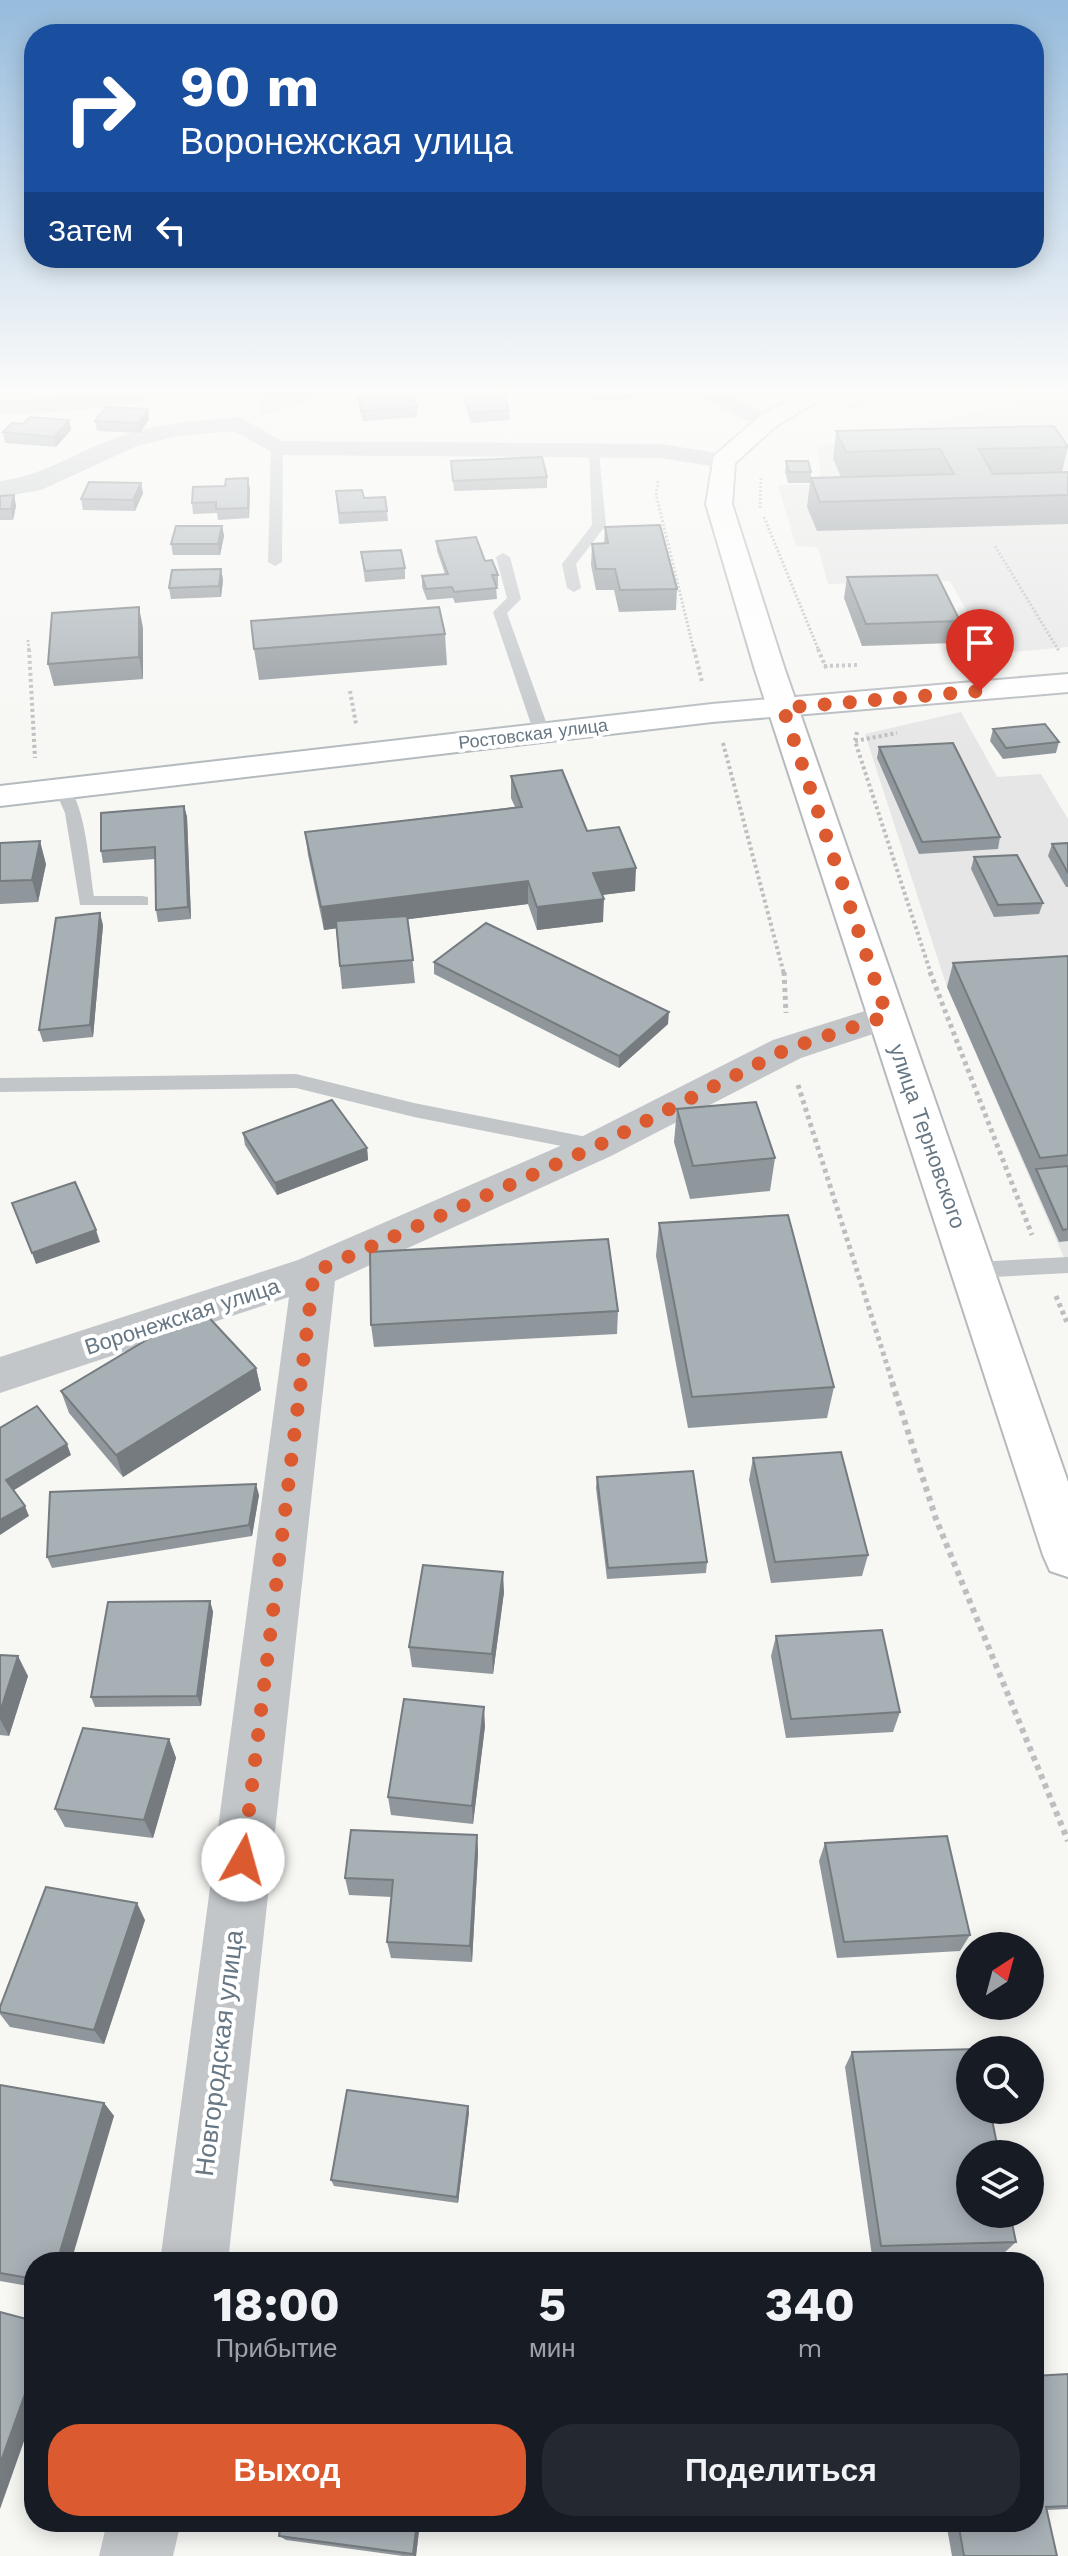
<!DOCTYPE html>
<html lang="ru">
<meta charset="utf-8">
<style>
body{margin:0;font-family:"Work Sans",sans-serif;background:#242831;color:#f1f3f6;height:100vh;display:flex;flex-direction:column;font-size:30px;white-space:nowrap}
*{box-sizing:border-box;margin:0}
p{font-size:26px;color:#9ea1a6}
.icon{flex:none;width:44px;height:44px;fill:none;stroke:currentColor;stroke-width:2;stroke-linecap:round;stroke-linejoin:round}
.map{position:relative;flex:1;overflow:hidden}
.sheet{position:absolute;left:24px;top:2252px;width:1020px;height:280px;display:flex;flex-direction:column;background:#171b24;border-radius:32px;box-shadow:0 4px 20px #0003}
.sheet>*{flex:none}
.guide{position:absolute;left:24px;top:24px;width:1020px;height:244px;border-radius:32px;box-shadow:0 4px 20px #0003;background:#1a4fa0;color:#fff;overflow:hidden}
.needle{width:52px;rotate:36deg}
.buttons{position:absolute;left:956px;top:1932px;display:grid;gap:16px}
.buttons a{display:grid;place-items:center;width:88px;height:88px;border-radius:50%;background:#171b24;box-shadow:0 4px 20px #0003;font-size:40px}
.pin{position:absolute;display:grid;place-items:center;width:68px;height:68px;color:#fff;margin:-82px -34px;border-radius:50% 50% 50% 0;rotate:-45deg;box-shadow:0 0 8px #0007}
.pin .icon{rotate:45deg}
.me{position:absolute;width:88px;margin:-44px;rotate:7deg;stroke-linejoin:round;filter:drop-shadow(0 0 6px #0008)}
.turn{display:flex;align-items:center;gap:28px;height:168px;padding:0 24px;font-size:36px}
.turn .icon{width:104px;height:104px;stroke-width:2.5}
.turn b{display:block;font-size:56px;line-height:68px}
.then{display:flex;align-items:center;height:76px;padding:0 24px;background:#0003;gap:16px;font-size:30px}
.eta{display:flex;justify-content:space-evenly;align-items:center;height:136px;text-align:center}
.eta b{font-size:48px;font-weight:700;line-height:56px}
.cta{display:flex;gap:16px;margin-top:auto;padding:16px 24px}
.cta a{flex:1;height:92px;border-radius:32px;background:#db5a30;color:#fff;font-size:32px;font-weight:700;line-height:92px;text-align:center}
.cta a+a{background:#242831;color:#f1f3f6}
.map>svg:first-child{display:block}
.built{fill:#e5e6e5}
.green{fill:#d8ded5}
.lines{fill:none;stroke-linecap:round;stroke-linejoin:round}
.secondary-casing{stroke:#b5babe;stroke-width:4}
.primary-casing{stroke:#b5babd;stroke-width:4}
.path-far3{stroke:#bcbec0;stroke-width:3;stroke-dasharray:2 2;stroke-linecap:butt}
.path-far2{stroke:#bcbec0;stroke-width:4;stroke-dasharray:3 3;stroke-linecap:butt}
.path-far1{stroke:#bcbec0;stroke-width:5;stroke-dasharray:4 4;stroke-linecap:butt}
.path{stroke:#bcbec0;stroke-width:6;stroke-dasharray:5 5;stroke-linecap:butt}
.lane{fill:#c2c6c9;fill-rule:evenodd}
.street{fill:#c2c6c9;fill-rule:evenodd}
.secondary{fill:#fff;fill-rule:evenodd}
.primary{fill:#fff;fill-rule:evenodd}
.wall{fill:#90979c}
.shaded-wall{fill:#757b7f}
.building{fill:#a7b0b5;stroke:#757b7f;stroke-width:2}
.route{stroke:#db5a30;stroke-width:14;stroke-dasharray:0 25.2}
.labels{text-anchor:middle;stroke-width:8;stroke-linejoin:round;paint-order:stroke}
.far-street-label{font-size:18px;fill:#677784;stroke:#fff}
.street-label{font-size:22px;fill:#677784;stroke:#fff}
.near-street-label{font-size:26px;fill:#677784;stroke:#fff}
</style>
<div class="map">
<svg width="1068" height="2556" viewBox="0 0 1068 2556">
<rect width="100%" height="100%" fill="#f7f7f4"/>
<g class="built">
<path d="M1057,394H1068V647L991,654L950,581L828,584L818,547L796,546L778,485L821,484L818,447Z"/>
<path d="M961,712L997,777L1041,774L1068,819V1267L947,987L865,734Z"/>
</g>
<path class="green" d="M260,394H336L263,415Z"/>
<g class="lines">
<defs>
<path id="secondary" d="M1068,674V692L712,722L0,806V786L712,704Z"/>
<path id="primary" d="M801,394H829L776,426L735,463L732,504L785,670L1068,1482V1577L1050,1571L1043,1555L755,670L706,504L714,456L760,416Z"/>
</defs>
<use href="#secondary" class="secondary-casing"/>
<use href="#primary" class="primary-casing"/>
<g class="path-far3">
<path d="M846,409L900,394"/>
<path d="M658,481L656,494L694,651"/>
<path d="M760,508L761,478"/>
<path d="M764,517L819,651"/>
<path d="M995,546L1059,651"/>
<path d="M28,640L29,651"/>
</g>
<g class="path-far2">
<path d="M29,649L35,758"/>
<path d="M694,649L702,682"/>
<path d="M818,649L827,670"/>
<path d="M824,666L858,665"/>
<path d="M350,691L356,724"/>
<path d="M857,732L855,741L931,974"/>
<path d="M855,741L897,733"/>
<path d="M723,743L784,974"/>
</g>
<g class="path-far1">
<path d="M784,972L786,1013"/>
<path d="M930,972L1032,1235"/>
<path d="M798,1085L893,1384"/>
<path d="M1056,1296L1068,1325"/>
</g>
<path class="path" d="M892,1382L936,1519L1068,1841"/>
<g class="lane">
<path d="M277,444L283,448L282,562L275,566L268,562L271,448Z"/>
<path d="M589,449L599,452L606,525L576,564L581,588L574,592L567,588L562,564L592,525Z"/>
<path d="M503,553L510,557L521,599L507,613L550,733L542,738L534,733L493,612L507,598L496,557Z"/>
<path d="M62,783C85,790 90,873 94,896H142L148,897V905H80L65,813L54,788Z"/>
<path d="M296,1074L414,1103L597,1139L607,1146L597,1153L414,1117L296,1088L0,1092V1078Z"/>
<path d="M1068,1257V1273L974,1278L963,1270L974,1262Z"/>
</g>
<g class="street">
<path d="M102,394H152C140,411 26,413 0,414V400Z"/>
<path d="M700,394H729L780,421L776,426H760L703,399Z"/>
<path d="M239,417L282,441L661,444L723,454L735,461L723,468L661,458L277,455L234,431L178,436L137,446L41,490L0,497V481C45,476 80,449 122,436C160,423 199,420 239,417Z"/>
<path d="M887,1004L900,1007L906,1016L900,1025L801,1058L611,1156L335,1281L228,2262H160L289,1297L0,1393V1357L298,1260L583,1136L773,1040Z"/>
<path d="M107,2522H181L173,2556H99Z"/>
</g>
<use href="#secondary" class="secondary"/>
<use href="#primary" class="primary"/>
</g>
<g class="wall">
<path d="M463,394H503L509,410L510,420L471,423L463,401Z"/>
<path d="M590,394H633V399L592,400Z"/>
<path d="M358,397L417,407V417L363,421L359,408Z"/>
<path d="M148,409L149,419L140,433L97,431L95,421Z"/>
<path d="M69,420L71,430L56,447L5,443L3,432L23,424Z"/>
<path d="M836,431L1068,446L1062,472H1068V524L817,531L807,507L810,483H788L785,472L786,461L811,472V478L841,477L833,459Z"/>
<path d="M451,461L547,477V488L454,491Z"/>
<path d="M141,483L143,493L135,511L83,510L81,499Z"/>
<path d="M250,489L249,518L218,520L217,513L193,514L192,503Z"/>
<path d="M336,491L364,498L387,511L388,521L339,524Z"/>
<path d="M14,495L16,506L13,520H0V496Z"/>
<path d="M222,526L224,536L220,555H173L171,544Z"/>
<path d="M605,527L677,589L676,610L619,612L614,590H596L591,565L592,544L604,543Z"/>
<path d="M436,541L485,561L498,575V586H496L497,599L455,603L453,598L427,600L422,587V576L445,574L437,551Z"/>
<path d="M361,552L405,568V579L365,582Z"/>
<path d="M221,569L223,580L221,597L171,599L169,588Z"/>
<path d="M847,577L960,621L955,643L862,646L844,598Z"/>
<path d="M143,628V679L54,686L48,664Z"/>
<path d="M445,634L447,665L259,680L254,649Z"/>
<path d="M993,729L1059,742L1056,753L1003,759L990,741Z"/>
<path d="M879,747L1000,837L998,849L919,854L877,758Z"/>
<path d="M511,776L587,831L635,891L602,895L603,922L537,930L528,904L408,919L415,983L342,989L336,928L324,930L308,855L305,832L515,807L511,798Z"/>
<path d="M184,806L187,817L191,919L158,922L156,910L155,859L103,863L101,851Z"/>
<path d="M0,843L46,864L38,902L0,904Z"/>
<path d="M1068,843V887H1066L1048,856L1052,844Z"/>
<path d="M974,857L1043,903L1039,914L994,917L971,869Z"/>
<path d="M103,925L93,1037L43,1042L39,1030Z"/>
<path d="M1068,956V1241L1059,1242L947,987L953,963Z"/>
<path d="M434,962L668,1024L619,1068L434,974Z"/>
<path d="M677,1109L775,1158L770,1191L690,1199L674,1142Z"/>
<path d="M243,1133L367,1148L368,1160L277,1195L245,1145Z"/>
<path d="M659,1223L834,1387L827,1418L688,1428L656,1256Z"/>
<path d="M618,1311L617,1334L374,1347L371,1325Z"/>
<path d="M256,1368L261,1390L123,1477L69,1413L61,1391Z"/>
<path d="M753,1458L868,1555L862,1576L771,1583L749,1480Z"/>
<path d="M597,1477L707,1562L706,1573L607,1579L596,1488Z"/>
<path d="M259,1495L252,1536L52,1568L47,1557Z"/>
<path d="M504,1592L493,1674L412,1667L409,1647Z"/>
<path d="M210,1601L213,1612L201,1706L95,1707L91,1697Z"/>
<path d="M776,1636L900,1712L893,1732L786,1738L771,1656Z"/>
<path d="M0,1655L28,1676L9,1736L0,1735Z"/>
<path d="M485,1726L473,1824L391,1815L388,1797Z"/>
<path d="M169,1739L176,1758L153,1838L65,1827L55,1809Z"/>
<path d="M477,1835L478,1853L472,1962L391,1958L387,1942L392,1897L349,1895L345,1878Z"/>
<path d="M825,1843L970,1935L960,1951L837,1958L819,1861Z"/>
<path d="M145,1920L104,2044L10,2027L0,2014V2007Z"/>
<path d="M852,2052L1016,2242L1004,2253L872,2256L845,2067Z"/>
<path d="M0,2085L104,2103L114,2116L34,2262V2287L0,2281Z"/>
<path d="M469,2112L458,2203L334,2186L331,2180Z"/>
<path d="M1068,2374V2509L1047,2510L1057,2556H952L946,2522H1034Z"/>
<path d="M420,2522L416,2556H403L286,2540L279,2536Z"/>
</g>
<g class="shaded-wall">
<path d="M148,409L149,419L140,433L138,423Z"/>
<path d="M69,420L71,430L56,447L54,437Z"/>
<path d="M248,478L250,489L249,518L248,508Z"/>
<path d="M141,483L143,493L135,511L133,500Z"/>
<path d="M14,495L16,506L13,520L11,509Z"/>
<path d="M222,526L224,536L220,555L218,544Z"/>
<path d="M221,569L223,580L221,597L219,586Z"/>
<path d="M139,607L143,628V679L139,657Z"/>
<path d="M184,806L187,817L191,919L188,907Z"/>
<path d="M40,841L46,864L38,902L32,880Z"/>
<path d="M636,868L635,891L592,896L593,873Z"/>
<path d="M528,881V904L324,930L321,907Z"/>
<path d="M604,899L603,922L537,930V907Z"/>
<path d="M100,913L103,925L93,1037L90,1025Z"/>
<path d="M669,1012L668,1024L619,1068V1056Z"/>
<path d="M367,1148L368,1160L277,1195L275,1183Z"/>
<path d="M96,1230L100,1242L36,1264L32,1253Z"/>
<path d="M256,1368L261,1390L123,1477L116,1455Z"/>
<path d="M67,1444L71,1455L11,1492L6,1480Z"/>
<path d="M256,1484L259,1495L252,1536L249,1525Z"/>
<path d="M25,1506L29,1516L0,1535V1520Z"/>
<path d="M503,1572L504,1592L493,1674L492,1654Z"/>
<path d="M210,1601L213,1612L201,1706L197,1696Z"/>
<path d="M18,1656L28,1676L9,1736L0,1719V1712Z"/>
<path d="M484,1707L485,1726L473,1824L472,1806Z"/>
<path d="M169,1739L176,1758L153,1838L144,1820Z"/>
<path d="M477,1835L478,1853L472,1962L470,1946Z"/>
<path d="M137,1903L145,1920L104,2044L94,2030Z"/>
<path d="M104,2103L114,2116L71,2262H57Z"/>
<path d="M468,2106L469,2112L458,2203L457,2197Z"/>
<path d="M34,2369V2413L0,2509V2464Z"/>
<path d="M417,2522H420L416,2556H414L413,2554Z"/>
</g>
<g class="building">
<path d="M412,394L417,407L362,411L358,397Z"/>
<path d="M464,394H503L509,410L470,413Z"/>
<path d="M106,407L148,409L138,423L95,421Z"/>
<path d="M30,417L69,420L54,437L3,432L12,423L23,424Z"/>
<path d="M1054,426L1068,447L979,449L993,474L1068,472V495L820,502L811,478L954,474L940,449L846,452L836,431Z"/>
<path d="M542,457L547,477L453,481L451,461Z"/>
<path d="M786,461H808L811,472H789Z"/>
<path d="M248,478V508L216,509V502L192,503L193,487L225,486L226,479Z"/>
<path d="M89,482L141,483L133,500L81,499Z"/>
<path d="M362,490L364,498L385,497L387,511L339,513L336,491Z"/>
<path d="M14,495L11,509H0V496Z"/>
<path d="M660,525L677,589L620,590L615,569H596L592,544L608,543L605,527Z"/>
<path d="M176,526H222L218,544H171Z"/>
<path d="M476,537L485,561L492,560L498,575H492L497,588L454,592L452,587L426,589L422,576L448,574L436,541Z"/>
<path d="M401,550L405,568L365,571L361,552Z"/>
<path d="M221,569L219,586L169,588L172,570Z"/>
<path d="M937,575L960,621L866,624L847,577Z"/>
<path d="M139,607V657L48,664L52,613Z"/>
<path d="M439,607L445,634L254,649L251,621Z"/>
<path d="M1045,724L1059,742L1006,748L993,729Z"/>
<path d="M953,743L1000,837L922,842L879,747Z"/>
<path d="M562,770L587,831L619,827L636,868L593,873L604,899L537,907L528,881L321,907L305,832L522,807L511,776Z"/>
<path d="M184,806L188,907L156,910L155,847L101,851V813Z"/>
<path d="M40,841L32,880L0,881V843Z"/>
<path d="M1068,843V873L1052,844Z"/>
<path d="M1017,855L1043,903L998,905L974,857Z"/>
<path d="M100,913L90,1025L39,1030L56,918Z"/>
<path d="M407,916L413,960L340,966L336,921Z"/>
<path d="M486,923L669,1012L619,1056L434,962Z"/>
<path d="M1068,956V1155L1040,1158L953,963Z"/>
<path d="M332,1100L367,1148L275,1183L243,1133Z"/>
<path d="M756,1102L775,1158L693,1166L677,1109Z"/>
<path d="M1068,1166V1229L1063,1230L1036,1169Z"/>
<path d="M75,1182L96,1230L32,1253L12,1203Z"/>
<path d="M788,1215L834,1387L692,1397L659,1223Z"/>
<path d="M608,1239L618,1311L371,1325L370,1252Z"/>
<path d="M200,1308L256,1368L116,1455L61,1391Z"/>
<path d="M37,1406L67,1444L6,1480L25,1506L0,1520V1428Z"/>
<path d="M841,1452L868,1555L775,1562L753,1458Z"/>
<path d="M693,1471L707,1562L608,1568L597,1477Z"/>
<path d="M256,1484L249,1525L47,1557L50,1492Z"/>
<path d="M423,1565L503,1572L492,1654L409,1647Z"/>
<path d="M210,1601L197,1696L91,1697L108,1602Z"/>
<path d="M882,1630L900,1712L791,1719L776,1636Z"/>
<path d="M0,1655L18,1656L0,1712Z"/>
<path d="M404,1699L484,1707L472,1806L388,1797Z"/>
<path d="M83,1728L169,1739L144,1820L55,1809Z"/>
<path d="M351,1830L477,1835L470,1946L387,1942L393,1880L345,1878Z"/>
<path d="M947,1836L970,1935L844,1942L825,1843Z"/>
<path d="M46,1887L137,1903L94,2030L0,2012V2007Z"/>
<path d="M978,2049V2050H970V2110H990L999,2154H970V2214H1010L1016,2242L881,2246L852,2052Z"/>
<path d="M0,2085L104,2103L57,2262H34V2279L0,2273Z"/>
<path d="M347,2090L468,2106L457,2197L331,2180Z"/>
<path d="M0,2312L34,2321V2369L0,2464Z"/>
<path d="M1068,2374V2506L1046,2507L1057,2556H964L958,2522H1034V2376Z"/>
<path d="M281,2522H417L413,2554L279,2536Z"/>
</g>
<linearGradient id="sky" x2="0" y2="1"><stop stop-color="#96bbdc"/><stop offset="0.52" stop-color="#fbfbfa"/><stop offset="1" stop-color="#fbfbfa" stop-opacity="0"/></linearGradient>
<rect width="1068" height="751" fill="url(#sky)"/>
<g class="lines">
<path class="route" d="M243,1860L314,1272L597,1146L787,1049L887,1016L783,708L980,691"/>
</g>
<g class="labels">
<g class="far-street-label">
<text transform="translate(533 734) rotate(-7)" y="6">Ростовская улица</text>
</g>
<g class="street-label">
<text transform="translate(928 1136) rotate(71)" y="8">улица Терновского</text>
<text transform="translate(182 1316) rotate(-18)" y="8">Воронежская улица</text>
</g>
<g class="near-street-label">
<text transform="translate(219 2053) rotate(-83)" y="9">Новгородская улица</text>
</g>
</g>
</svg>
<div class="buttons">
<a><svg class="needle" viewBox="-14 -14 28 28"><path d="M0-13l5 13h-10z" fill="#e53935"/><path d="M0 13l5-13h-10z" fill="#9ea1a6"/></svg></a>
<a><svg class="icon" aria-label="search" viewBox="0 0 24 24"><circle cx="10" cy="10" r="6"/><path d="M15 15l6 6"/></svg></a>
<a><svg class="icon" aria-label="layers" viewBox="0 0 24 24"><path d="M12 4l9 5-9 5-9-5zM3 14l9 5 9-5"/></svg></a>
</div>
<div class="pin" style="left:980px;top:691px;background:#d93025"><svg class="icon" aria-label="arrive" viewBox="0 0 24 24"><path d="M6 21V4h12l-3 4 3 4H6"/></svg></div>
<svg class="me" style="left:243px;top:1860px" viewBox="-20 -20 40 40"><circle r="19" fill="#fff"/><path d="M0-13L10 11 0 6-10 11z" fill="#db5a30"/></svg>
<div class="guide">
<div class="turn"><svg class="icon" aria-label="right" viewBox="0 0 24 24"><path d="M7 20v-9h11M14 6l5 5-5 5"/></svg><div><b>90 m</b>Воронежская улица</div></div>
<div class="then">Затем<svg class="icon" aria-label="left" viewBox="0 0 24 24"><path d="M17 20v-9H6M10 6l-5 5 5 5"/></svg></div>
</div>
<section class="sheet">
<div class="eta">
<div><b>18:00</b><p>Прибытие</p></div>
<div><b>5</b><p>мин</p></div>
<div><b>340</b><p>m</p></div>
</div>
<div class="cta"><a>Выход</a><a>Поделиться</a></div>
</section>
</div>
